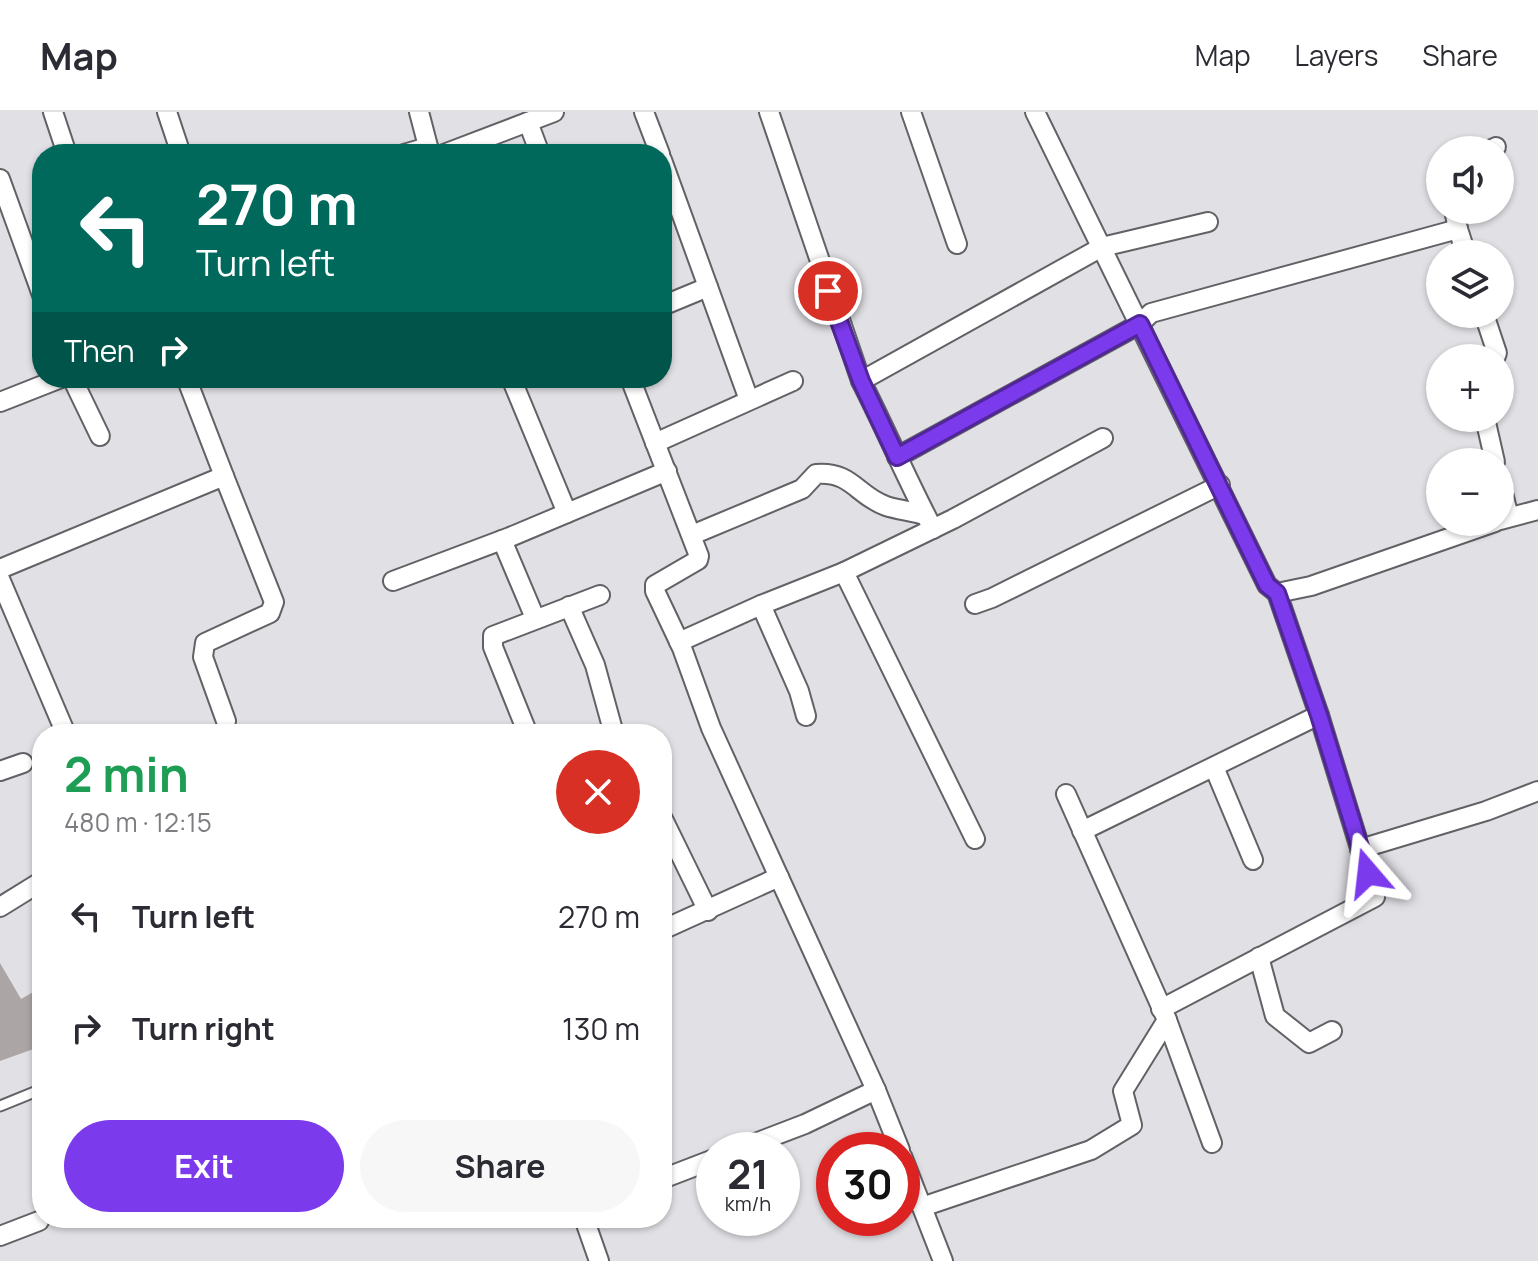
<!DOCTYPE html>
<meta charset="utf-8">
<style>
body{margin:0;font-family:Manrope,sans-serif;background:#f7f7f7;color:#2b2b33;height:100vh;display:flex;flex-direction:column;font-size:30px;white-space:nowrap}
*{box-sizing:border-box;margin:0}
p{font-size:26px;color:#7c7c81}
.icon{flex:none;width:44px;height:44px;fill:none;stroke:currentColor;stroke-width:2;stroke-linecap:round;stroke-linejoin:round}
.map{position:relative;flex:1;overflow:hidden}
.panel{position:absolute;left:32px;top:612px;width:640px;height:504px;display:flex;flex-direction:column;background:#fff;border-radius:32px;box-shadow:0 2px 6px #0004}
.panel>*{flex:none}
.hud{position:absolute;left:32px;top:32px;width:640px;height:244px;border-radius:32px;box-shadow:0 2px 6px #0004;background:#00695c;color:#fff;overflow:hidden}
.buttons{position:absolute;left:1426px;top:24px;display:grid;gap:16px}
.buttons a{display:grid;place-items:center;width:88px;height:88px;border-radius:50%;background:#fff;box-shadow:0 2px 6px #0004;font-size:40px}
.speed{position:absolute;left:696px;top:1020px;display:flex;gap:16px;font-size:40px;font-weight:700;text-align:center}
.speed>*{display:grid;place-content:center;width:104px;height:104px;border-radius:50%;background:#fff;box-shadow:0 2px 6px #0004;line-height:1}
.speed small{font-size:20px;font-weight:400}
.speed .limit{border:12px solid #d22;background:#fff;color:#111}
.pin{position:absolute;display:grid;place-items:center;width:68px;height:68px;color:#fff;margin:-34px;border:4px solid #fff;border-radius:50%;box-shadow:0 2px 8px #0007}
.me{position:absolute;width:88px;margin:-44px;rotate:343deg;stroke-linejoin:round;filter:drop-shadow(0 0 6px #0008)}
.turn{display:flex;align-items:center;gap:28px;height:168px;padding:0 32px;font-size:36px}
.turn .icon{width:104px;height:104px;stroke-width:2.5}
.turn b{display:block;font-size:56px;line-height:68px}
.then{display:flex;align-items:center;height:76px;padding:0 32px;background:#0003;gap:16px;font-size:30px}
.round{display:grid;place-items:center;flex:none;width:84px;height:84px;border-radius:42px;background:#f7f7f7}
.head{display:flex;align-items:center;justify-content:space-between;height:136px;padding:0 32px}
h1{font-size:48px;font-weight:700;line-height:60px;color:#1e9e55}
.cta{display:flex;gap:16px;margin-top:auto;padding:16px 32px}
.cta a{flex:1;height:92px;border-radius:48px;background:#7c3aed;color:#fff;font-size:32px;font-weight:700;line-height:92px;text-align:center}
.cta a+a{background:#f7f7f7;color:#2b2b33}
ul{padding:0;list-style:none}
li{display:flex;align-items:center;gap:24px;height:112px;padding:0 32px}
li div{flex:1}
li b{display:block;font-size:30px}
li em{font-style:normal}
header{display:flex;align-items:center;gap:48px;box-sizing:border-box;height:112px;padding:0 40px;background:#fff;border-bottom:2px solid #e1e1e2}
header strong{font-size:38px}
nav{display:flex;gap:44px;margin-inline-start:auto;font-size:28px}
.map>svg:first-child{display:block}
.building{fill:#aba6a5}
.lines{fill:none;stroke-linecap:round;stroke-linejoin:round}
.service-casing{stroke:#626165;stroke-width:13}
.minor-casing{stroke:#626165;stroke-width:22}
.service{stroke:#fff;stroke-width:9}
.minor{stroke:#fff;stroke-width:18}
.route-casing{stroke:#51269a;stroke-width:20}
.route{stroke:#7c3aed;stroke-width:14}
</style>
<header>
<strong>Map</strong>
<nav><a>Map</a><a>Layers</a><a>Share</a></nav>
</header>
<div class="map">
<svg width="1538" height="1149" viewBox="0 0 1538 1149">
<rect width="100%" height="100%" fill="#e1e0e5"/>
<path class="building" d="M0,851L21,887L42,875V934L0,949Z"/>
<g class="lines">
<defs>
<path id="service" d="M0,994L42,977"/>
<g id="minor">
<path d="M53,0L67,42"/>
<path d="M167,0L181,42"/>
<path d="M419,0L430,42"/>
<path d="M644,0L660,42"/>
<path d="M769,0L861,269C886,318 907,368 933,417"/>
<path d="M911,0L957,132"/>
<path d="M1035,0L1267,473L1277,481L1311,474L1495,410"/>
<path d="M528,10L540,42"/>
<path d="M1490,38L1496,35"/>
<path d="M404,42L428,35"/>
<path d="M444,42L554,0"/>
<path d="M662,48L749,288"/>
<path d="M0,67L42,183"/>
<path d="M1458,117L1466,142"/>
<path d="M662,194L708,175"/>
<path d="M1484,202L1497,241L1495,246"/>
<path d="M72,266L100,324"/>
<path d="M511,266L567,401"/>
<path d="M630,266L699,444L698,448L655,473V479L682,536L711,616L876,978L900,1038"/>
<path d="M861,269L1102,135L1208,110"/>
<path d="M0,290L61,266"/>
<path d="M1485,306L1495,350"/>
<path d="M655,331L793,269"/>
<path d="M897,345L1140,212L1151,201L1458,117L1454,98"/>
<path d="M224,364L274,490L270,501L205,531L203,545L226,609"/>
<path d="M1500,369L1509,405"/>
<path d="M1500,408L1538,398"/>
<path d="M692,423L802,377L816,362C852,359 857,384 886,394C898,398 912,399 925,403"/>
<path d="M502,428L535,506"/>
<path d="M0,457L224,364L187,268L191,266"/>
<path d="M844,460L953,407L1103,326"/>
<path d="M0,467L66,622"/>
<path d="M393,469L510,425L667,359"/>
<path d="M975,492L992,486L1220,373"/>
<path d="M761,493L799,579L806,604"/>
<path d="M569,494L595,553L614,622"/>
<path d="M679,530L761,493L844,460L975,727"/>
<path d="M528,622L493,535V524L600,483"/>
<path d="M1214,655L1253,748"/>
<path d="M0,659L23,651"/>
<path d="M662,705L708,799"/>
<path d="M1082,719L1319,603"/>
<path d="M1360,737L1486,699L1538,679"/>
<path d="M0,795L42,769"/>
<path d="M662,818L779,765"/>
<path d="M1259,845L1275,904L1309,931L1332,919"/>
<path d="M1161,897L1375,785L1319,603L1277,481"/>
<path d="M1167,908L1212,1031"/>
<path d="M737,1038L805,1012L876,978"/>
<path d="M902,1044L943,1149"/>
<path d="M662,1067L714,1047"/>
<path d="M922,1095L1091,1038L1132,1013L1123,979L1167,908L1066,682"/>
<path d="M587,1106L586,1112L599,1149"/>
<path d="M0,1124L39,1109"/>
</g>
</defs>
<use href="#service" class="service-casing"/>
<use href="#minor" class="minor-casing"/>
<use href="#service" class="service"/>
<use href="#minor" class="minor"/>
</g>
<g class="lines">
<defs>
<path id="route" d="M828,179L861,269L897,345L1140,212L1267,473L1277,481L1319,603L1368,761"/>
</defs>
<use href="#route" class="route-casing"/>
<use href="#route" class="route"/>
</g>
</svg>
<div class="buttons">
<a><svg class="icon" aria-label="sound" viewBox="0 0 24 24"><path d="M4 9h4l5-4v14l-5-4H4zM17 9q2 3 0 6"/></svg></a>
<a><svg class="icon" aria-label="layers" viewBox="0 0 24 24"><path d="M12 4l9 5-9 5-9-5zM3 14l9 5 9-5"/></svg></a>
<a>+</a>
<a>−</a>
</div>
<div class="speed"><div>21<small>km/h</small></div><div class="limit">30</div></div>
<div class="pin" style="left:828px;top:179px;background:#d93025"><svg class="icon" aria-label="arrive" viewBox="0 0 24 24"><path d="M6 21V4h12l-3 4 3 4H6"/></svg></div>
<svg class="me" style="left:1368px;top:761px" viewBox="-20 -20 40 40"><path d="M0-17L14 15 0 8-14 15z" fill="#7c3aed" stroke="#fff" stroke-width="4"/></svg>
<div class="hud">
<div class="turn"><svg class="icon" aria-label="left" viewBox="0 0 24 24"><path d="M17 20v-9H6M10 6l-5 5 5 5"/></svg><div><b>270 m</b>Turn left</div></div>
<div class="then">Then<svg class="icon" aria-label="right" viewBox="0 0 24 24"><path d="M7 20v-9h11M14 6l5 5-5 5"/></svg></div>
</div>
<section class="panel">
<div class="head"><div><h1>2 min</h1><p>480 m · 12:15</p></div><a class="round" style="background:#d93025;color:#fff"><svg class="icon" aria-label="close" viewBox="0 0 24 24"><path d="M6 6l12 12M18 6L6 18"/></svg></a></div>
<ul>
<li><svg class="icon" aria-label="left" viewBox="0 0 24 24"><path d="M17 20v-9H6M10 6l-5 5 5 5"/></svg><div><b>Turn left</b></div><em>270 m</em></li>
<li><svg class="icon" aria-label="right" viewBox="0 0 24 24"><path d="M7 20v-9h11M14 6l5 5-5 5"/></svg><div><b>Turn right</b></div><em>130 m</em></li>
</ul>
<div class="cta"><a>Exit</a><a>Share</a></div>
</section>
</div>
